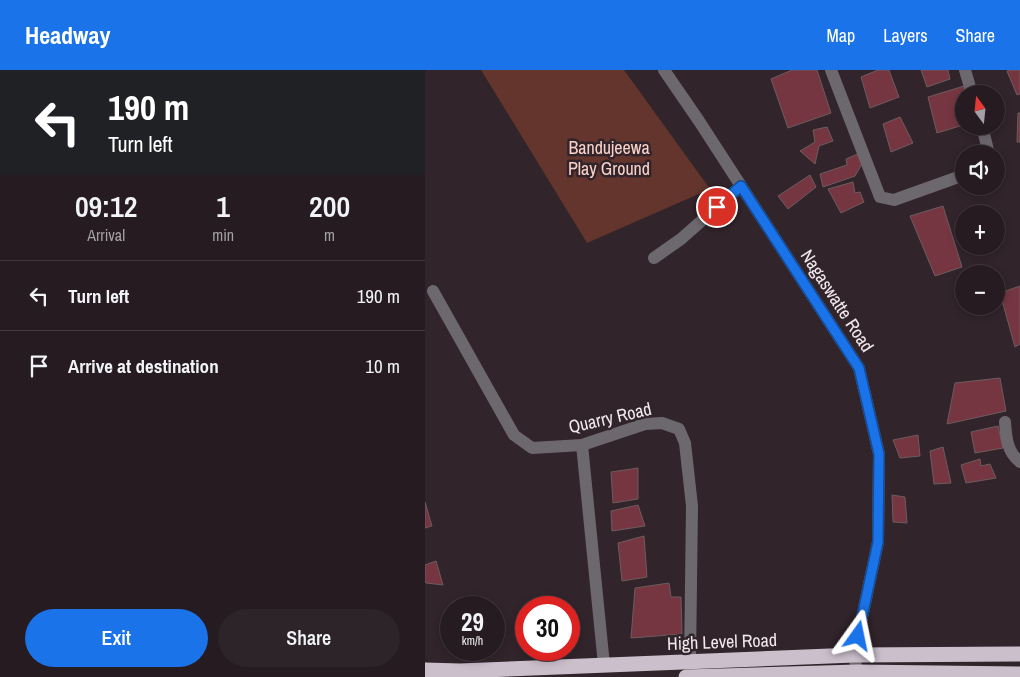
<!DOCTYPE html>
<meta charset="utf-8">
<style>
body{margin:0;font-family:"Archivo Narrow",sans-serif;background:#2d2429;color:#f1f3f6;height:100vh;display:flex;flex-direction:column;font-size:19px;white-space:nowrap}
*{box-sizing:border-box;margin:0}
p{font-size:16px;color:#a3a1a5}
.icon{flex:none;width:28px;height:28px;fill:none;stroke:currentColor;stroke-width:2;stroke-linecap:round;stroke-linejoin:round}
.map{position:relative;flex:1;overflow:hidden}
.panel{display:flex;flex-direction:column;background:#251b20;width:425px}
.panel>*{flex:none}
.hud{background:#202124;color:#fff;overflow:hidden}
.needle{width:32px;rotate:345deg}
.buttons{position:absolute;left:530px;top:15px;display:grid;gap:10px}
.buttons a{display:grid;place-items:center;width:50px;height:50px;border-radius:50%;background:#251b20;box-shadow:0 2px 8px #0003,0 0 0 1px #42393e;font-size:25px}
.speed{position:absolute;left:15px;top:526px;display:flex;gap:10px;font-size:25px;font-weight:700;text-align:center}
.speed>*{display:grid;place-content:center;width:65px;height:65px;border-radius:50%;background:#251b20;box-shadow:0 2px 8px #0003,0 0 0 1px #42393e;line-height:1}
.speed small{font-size:12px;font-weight:400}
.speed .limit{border:8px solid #d22;background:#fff;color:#111}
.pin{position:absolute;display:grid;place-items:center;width:42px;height:42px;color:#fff;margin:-21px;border:2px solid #fff;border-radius:50%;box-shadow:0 1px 5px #0007}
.me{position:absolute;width:55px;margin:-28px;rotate:12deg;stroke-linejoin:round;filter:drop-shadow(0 0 4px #0008)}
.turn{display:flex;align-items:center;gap:18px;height:105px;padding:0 25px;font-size:22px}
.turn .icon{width:65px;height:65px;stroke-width:2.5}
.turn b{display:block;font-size:35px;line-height:42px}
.eta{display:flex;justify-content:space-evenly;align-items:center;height:85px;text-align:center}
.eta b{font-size:30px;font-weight:600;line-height:35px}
.action{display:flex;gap:10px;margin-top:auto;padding:10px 25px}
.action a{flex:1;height:58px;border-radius:30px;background:#1a73e8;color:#fff;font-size:20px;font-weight:600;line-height:58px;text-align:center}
.action a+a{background:#2d2429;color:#f1f3f6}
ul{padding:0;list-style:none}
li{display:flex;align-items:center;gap:15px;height:70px;padding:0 25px;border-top:1px solid #42393e}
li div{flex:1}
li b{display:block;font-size:19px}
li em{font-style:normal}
header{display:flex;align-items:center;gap:30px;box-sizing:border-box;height:70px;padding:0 25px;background:#1a73e8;color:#fff}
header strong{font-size:24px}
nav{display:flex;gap:28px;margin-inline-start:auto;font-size:18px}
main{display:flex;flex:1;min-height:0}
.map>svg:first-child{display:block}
.green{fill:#63352c}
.building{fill:#753642;stroke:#6d5c5e}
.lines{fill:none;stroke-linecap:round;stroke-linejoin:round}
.minor{stroke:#6c686d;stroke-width:12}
.highway{stroke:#cbbfcc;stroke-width:15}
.route-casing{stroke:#114b97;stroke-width:12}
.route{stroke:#1a73e8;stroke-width:9}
.labels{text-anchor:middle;stroke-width:5;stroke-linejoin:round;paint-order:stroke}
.park-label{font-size:18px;fill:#fbd2c8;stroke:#31242b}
.street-label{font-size:18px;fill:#f2e9ee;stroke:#31242b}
</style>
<header>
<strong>Headway</strong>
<nav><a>Map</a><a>Layers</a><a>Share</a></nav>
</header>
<main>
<section class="panel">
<div class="hud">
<div class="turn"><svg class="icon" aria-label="left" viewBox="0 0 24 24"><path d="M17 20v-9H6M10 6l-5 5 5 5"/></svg><div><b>190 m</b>Turn left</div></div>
</div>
<div class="eta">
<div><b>09:12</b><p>Arrival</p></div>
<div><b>1</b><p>min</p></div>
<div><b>200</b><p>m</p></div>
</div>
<ul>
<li><svg class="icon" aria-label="left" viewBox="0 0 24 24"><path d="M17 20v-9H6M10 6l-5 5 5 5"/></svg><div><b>Turn left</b></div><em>190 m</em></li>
<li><svg class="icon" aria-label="arrive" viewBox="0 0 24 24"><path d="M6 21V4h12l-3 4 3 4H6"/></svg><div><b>Arrive at destination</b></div><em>10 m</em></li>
</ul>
<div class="action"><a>Exit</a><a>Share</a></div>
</section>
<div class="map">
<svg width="595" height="607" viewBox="0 0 595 607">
<rect width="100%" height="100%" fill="#31242b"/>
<path class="green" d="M56,0H199L285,119L162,173Z"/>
<g class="building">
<path d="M367,0H392L406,43L363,58L346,9Z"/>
<path d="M453,0H464L474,27L445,38L436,7Z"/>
<path d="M496,0H523L525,9L502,17Z"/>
<path d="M585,0H595V24L592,25L582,1Z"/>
<path d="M539,16L541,24H539V51L535,56L512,63L503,27Z"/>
<path d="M593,43H595V72H592Z"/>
<path d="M475,47L488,73L466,82L458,54Z"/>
<path d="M402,57L408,71L394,76L390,94L375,81L390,72L388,60Z"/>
<path d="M435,83L437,94L430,106L398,117L395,104L422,95L421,89Z"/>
<path d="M385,105L391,117L363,139L353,126Z"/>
<path d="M428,112L430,123L435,122L439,132L416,143L403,119Z"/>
<path d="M518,136L537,197L510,206L485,146Z"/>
<path d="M595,216V274L590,277L575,223Z"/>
<path d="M575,308L581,341L522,354L530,313Z"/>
<path d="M573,356L578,378L550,383L546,362Z"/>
<path d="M493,365L495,386L475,388L468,370Z"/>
<path d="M518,377L526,413L509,414L505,381Z"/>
<path d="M555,389L556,396L565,394L571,408L541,413L536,395Z"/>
<path d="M213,398V429L188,433L186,402Z"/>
<path d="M467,425L480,427L482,453L468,452Z"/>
<path d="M0,432L7,456L0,458Z"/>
<path d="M213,435L220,456L187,461L186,441Z"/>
<path d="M219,466L222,507L197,511L193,473Z"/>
<path d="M11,491L18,515L1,513L0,510V495Z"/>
<path d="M244,513L246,527H256L257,564L206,568L210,518Z"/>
</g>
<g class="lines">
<g class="minor">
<path d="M239,0L274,51L434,298L454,384L453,472L429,585L432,602"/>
<path d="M406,0L455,127L469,130L539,105"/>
<path d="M540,0L547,24"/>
<path d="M557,56L564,84"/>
<path d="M229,188L256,169L316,116"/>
<path d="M8,221L89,365L107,378L157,375L220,354L237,353L254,359L260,373L267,436L265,591"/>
<path d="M580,352C581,367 582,382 595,392"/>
<path d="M157,375L179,595"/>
</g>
<g class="highway">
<path d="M0,600L35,601L429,585L595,584"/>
<path d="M261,607L432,602L595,604"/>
</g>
</g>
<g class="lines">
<defs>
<path id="route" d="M292,137L316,116L434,298L454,384L453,472L433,566"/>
</defs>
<use href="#route" class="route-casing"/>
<use href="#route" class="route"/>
</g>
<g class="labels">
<g class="park-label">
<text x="184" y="84">Bandujeewa<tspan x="184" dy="21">Play Ground</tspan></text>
</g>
<g class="street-label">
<text transform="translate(412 231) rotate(57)" y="6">Nagaswatte Road</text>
<text transform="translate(185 348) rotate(-13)" y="6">Quarry Road</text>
<text transform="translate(297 572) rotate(-2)" y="6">High Level Road</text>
</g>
</g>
</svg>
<div class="buttons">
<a><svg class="needle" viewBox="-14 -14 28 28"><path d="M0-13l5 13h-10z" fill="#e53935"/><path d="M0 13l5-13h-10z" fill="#a3a1a5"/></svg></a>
<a><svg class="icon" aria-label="sound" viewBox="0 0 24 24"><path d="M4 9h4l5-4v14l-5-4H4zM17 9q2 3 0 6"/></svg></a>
<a>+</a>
<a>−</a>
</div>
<div class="speed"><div>29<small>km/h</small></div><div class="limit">30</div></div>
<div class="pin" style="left:292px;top:137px;background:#d93025"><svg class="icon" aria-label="arrive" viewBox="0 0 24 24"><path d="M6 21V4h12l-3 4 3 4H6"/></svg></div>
<svg class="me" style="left:433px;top:566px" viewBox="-20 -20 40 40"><path d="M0-17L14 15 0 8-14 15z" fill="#1a73e8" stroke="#fff" stroke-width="4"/></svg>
</div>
</main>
